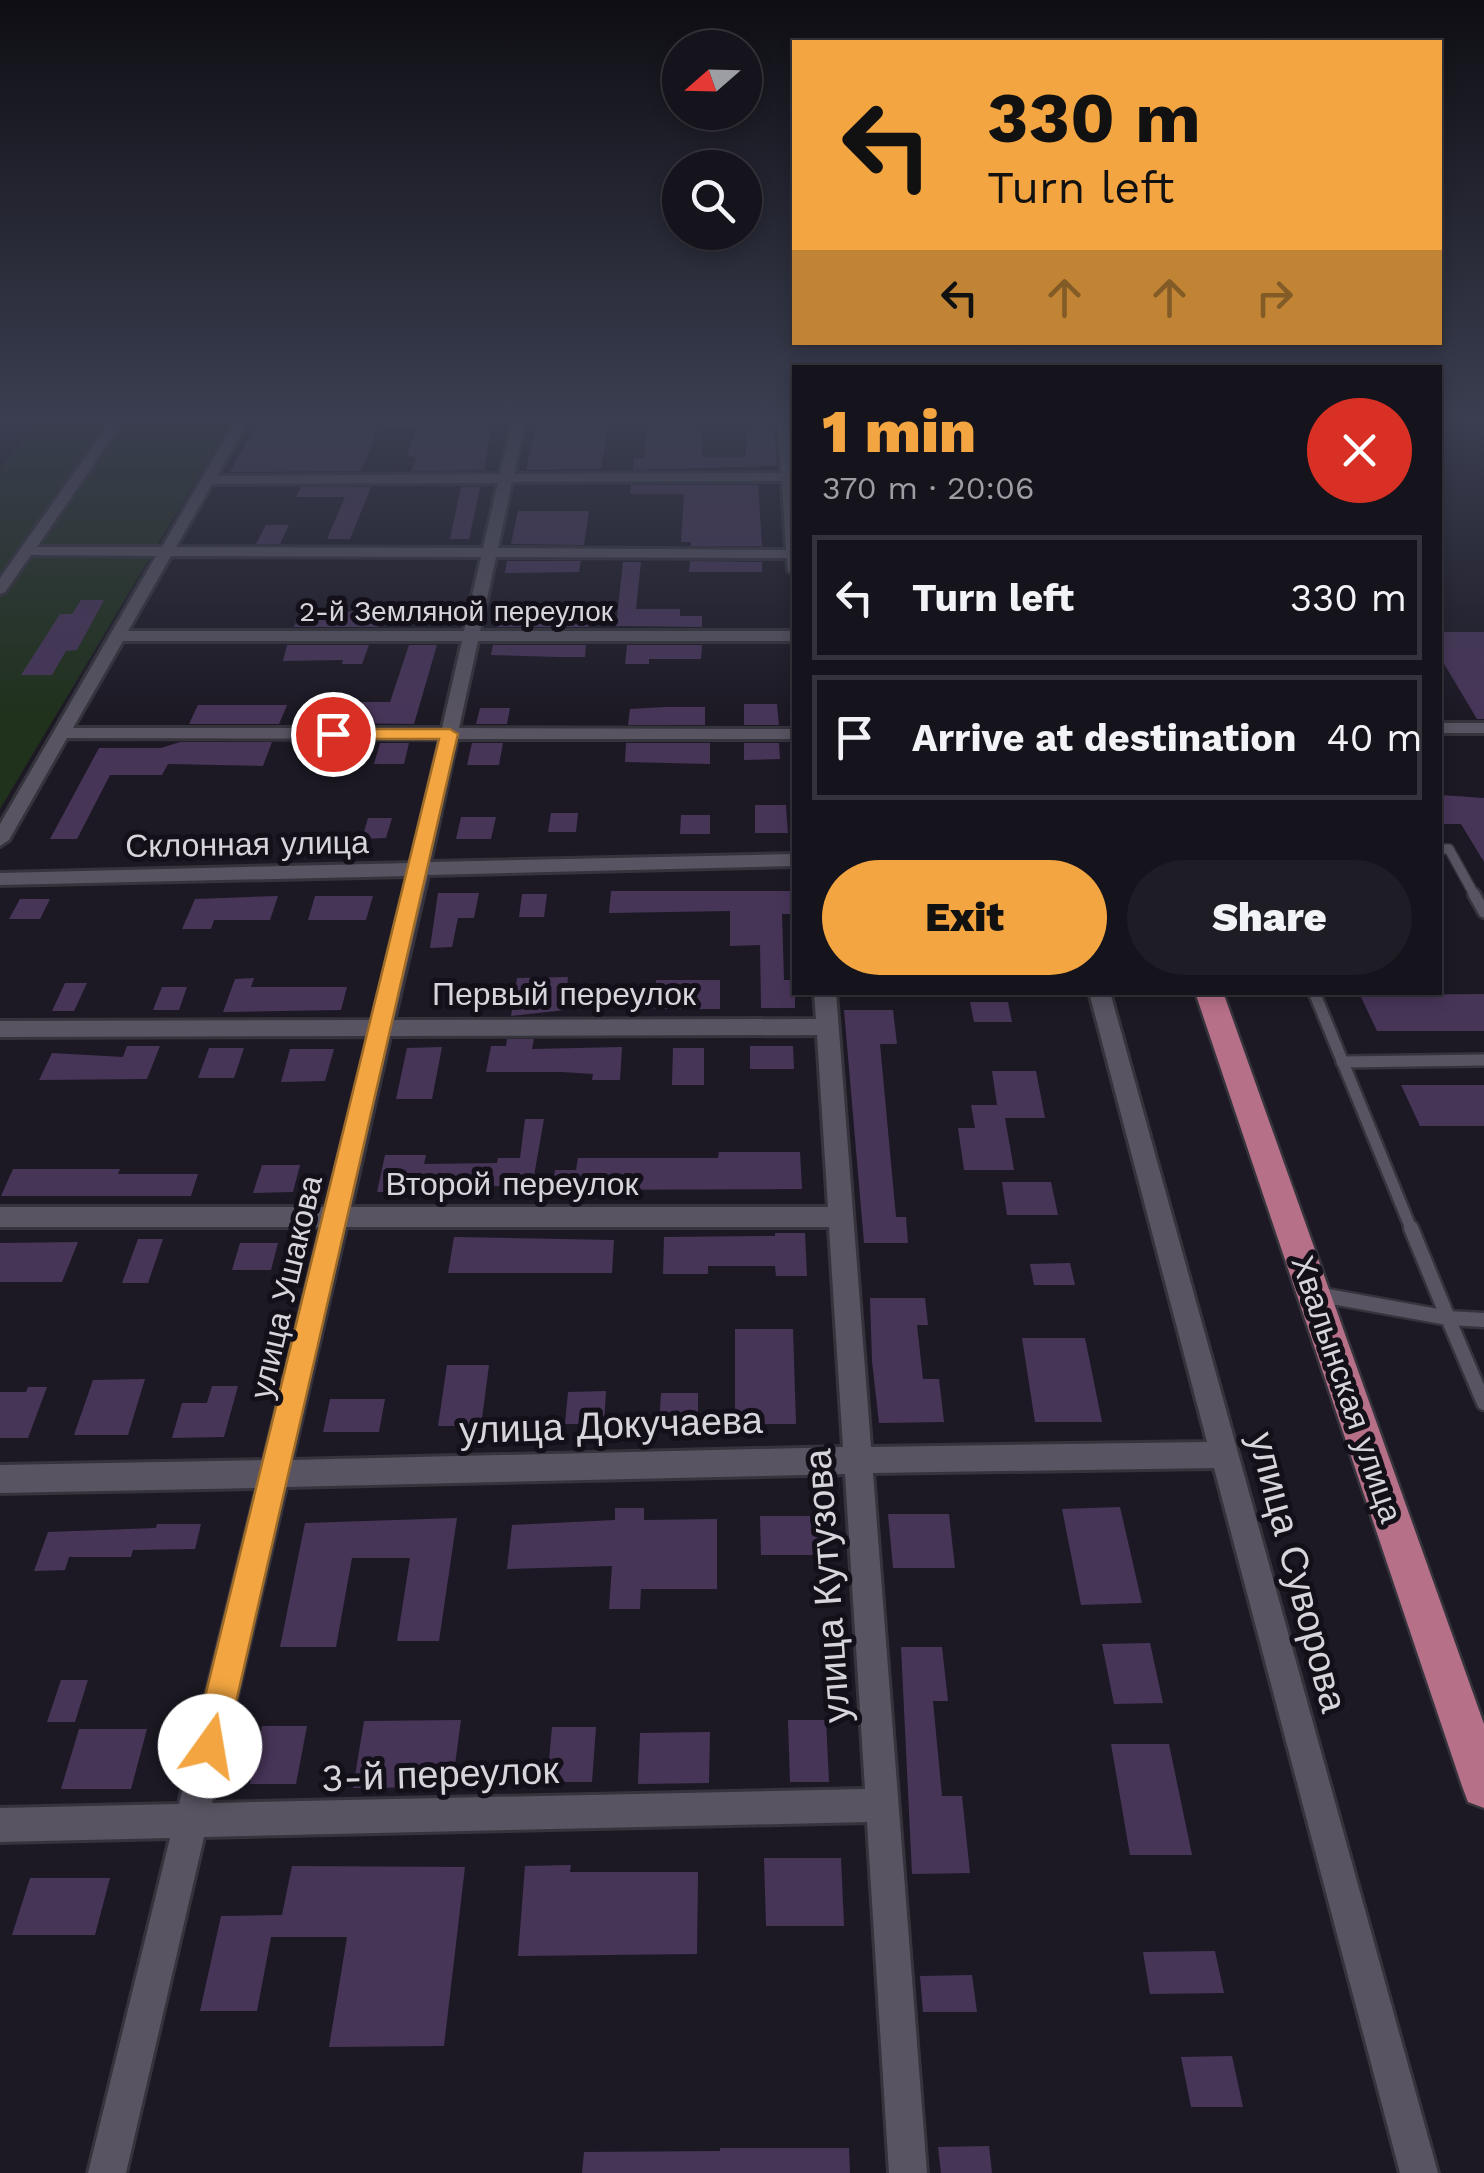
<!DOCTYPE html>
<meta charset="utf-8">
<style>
body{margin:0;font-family:"Work Sans",sans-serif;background:#1e1c24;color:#f1f3f6;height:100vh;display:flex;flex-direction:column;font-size:38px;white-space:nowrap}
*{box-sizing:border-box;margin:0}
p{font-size:32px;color:#9d9ea3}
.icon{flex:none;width:55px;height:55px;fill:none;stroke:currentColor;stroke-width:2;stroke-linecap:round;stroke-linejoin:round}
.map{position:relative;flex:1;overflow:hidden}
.side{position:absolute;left:792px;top:365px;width:650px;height:630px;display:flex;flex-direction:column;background:#15131b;border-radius:0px;box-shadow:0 5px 15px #0003,0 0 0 2px #34323a}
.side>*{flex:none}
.guide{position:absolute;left:792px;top:40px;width:650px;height:305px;border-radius:0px;box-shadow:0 5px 15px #0003,0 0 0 2px #34323a;background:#f2a541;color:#111;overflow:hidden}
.needle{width:65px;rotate:250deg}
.fabs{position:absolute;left:662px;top:30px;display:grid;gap:20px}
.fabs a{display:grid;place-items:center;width:100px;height:100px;border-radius:50%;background:#15131b;box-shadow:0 5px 15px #0003,0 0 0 2px #34323a;font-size:50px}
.pin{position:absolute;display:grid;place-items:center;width:85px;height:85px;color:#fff;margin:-42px;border:5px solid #fff;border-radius:50%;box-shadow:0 2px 10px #0007}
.me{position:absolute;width:110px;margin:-55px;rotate:13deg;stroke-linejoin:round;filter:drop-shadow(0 0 8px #0008)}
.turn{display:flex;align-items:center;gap:35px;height:210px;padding:0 30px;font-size:45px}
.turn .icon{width:130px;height:130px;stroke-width:2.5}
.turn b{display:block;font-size:70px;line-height:85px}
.lanes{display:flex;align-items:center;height:95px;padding:0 30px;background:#0003;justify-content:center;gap:50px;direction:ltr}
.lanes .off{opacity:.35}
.round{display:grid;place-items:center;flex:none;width:105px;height:105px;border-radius:52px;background:#1e1c24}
.overview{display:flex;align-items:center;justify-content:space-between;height:170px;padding:0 30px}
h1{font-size:60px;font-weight:800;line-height:75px;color:#f2a541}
.primary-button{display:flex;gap:20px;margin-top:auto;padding:20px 30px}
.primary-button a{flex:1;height:115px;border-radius:60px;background:#f2a541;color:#111;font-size:40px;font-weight:800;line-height:115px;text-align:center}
.primary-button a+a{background:#1e1c24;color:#f1f3f6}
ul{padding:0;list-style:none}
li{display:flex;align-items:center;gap:30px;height:125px;margin:0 20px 15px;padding:0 10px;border:5px solid #34323a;border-radius:0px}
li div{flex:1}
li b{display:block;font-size:38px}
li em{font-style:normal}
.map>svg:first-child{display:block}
.green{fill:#20311c}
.building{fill:#473558}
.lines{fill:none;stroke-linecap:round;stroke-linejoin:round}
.lane-far2-casing{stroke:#35333b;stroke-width:12}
.lane-far1-casing{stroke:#35333b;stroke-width:16}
.lane-casing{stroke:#35333b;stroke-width:19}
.street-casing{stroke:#35333b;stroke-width:6}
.primary-casing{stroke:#35333b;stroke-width:5}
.lane-far2{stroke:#585461;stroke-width:9}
.lane-far1{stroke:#585461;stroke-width:11}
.lane{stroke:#585461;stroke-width:14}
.street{fill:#585461;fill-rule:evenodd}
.primary{fill:#b67088;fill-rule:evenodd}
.route{fill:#f2a541;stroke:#9d6b2a;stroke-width:2.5}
.labels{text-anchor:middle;stroke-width:10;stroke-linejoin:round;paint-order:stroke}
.far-street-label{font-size:28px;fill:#d7d5dc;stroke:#13101a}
.street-label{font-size:32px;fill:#d7d5dc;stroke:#13101a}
.near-street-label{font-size:38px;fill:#d7d5dc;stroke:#13101a}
</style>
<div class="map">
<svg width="1484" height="2173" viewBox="0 0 1484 2173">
<rect width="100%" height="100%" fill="#1c1924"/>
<path class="green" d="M43,415H235L0,809V468Z"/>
<g class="building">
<path d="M608,424L601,469L526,470L536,425Z"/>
<path d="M647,424H703L702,457H746V424H774L777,466L633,470L634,458H644Z"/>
<path d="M418,425H492L484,470L411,471L416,458L407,455Z"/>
<path d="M379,426L361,471L230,472L255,427Z"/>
<path d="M631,485H758L762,546H691V542H681L684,494H630Z"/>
<path d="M301,487H371L350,539H327L345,497H296Z"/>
<path d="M461,487H480L469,539H450Z"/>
<path d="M518,511H589L584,545L511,544Z"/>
<path d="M266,525H289L280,544H256Z"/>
<path d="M507,561H581L579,572L505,573Z"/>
<path d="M690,561L762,562V572H689Z"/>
<path d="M623,562H641L636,609H680V616H702V627L616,626Z"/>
<path d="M81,600H104L77,650L66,651L52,675H21L60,614H72Z"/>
<path d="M384,611L378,627H294L300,612Z"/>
<path d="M500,614H536L535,617L590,618L588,627H497Z"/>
<path d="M1440,632H1484V719H1477L1440,657Z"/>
<path d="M287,645H369L362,664H342L343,660L283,661Z"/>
<path d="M409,645H437L414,724L331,723L338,702H390Z"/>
<path d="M493,645H586L585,657H558L491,655Z"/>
<path d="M627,645H702L701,659H649V664H625Z"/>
<path d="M744,704H777L779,725H744Z"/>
<path d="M198,705H287L279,724H189Z"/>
<path d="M665,707H705V725H628L630,709Z"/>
<path d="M480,708H510L507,724H476Z"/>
<path d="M180,742H272L263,766L168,764L162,775H110L77,839H50L99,748H161Z"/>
<path d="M380,743H409L404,764H374Z"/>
<path d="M472,743H503L499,765H467Z"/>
<path d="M626,743H710V764L625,762Z"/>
<path d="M744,743H779L780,759L744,760Z"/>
<path d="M1440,795L1484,798V862L1461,824H1440Z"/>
<path d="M755,805H786L788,833H755Z"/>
<path d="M551,813H578L576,832H548Z"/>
<path d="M681,815H710V834H680Z"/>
<path d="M461,817H496L491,839H456Z"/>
<path d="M368,818H392L386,838L362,839Z"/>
<path d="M611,891H792L794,914H782L784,980H795V1008H761L760,945L730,946V911L609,913Z"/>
<path d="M438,893H479L474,918H458L452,947L430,948Z"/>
<path d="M522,894H547L544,917H519Z"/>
<path d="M278,896L270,920H214L211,929H182L195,899Z"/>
<path d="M315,896H373L366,920H308Z"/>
<path d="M20,899H50L40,919H9Z"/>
<path d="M568,977L565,1010L511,1016L517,978Z"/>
<path d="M254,978L251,987H347L341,1010L223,1012L235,979Z"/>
<path d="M656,980H720V1009H654Z"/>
<path d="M65,983H87L74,1011H52Z"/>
<path d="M162,987H187L179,1010H153Z"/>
<path d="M1484,994V1031H1377L1360,995Z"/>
<path d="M970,1002H1008L1012,1022H974Z"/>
<path d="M844,1010H893L897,1044H880L896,1217H906L908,1243H864Z"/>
<path d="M507,1039H534L532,1049L622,1047L620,1080H592L593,1074L562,1072H486L491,1046H506Z"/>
<path d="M127,1046H160L147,1079L39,1080L52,1053L123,1057Z"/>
<path d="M750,1046H793L794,1069H750Z"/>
<path d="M442,1047L432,1099H396L407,1048Z"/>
<path d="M209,1048H244L234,1078H198Z"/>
<path d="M673,1048H704V1085H672Z"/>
<path d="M290,1049H334L325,1081L281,1082Z"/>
<path d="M992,1071H1036L1045,1118H1005L1014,1170H964L958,1128H975L971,1105H997Z"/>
<path d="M1401,1085H1484V1126H1420Z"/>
<path d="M525,1119H544L532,1187L457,1185V1190L377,1192L385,1155H426L424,1164L497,1163L498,1158H520Z"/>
<path d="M719,1152H800L802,1189L552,1190L555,1170H576L578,1158H718Z"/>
<path d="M262,1165H300L293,1192L253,1193Z"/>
<path d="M13,1169H120L118,1174H198L191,1196H1Z"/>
<path d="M1002,1182H1051L1058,1215H1007Z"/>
<path d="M775,1233H805L807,1276H776L775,1266H708V1274H663L664,1237L775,1236Z"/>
<path d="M454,1237L614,1240L612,1273H448Z"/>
<path d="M138,1239H163L148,1283H122Z"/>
<path d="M78,1242L62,1282H0V1243Z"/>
<path d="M240,1243H278L271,1270H232Z"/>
<path d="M1070,1263L1075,1285H1034L1030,1264Z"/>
<path d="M870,1298H925L928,1325H917L923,1379H939L944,1422L879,1423L872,1361Z"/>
<path d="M735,1329H793L796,1424H735Z"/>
<path d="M1022,1338H1085L1102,1422H1035Z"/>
<path d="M447,1365H489L481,1426H438Z"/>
<path d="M145,1379L128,1435H74L93,1380Z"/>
<path d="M212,1386H238L224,1437L172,1438L182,1403H207Z"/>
<path d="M28,1387H47L28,1438H0V1392H26Z"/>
<path d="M606,1391L604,1424H565L568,1392Z"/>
<path d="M661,1393H698V1427H659Z"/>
<path d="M330,1399H385L379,1432H323Z"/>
<path d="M1120,1507L1142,1603L1081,1605L1062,1509Z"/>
<path d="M615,1508H644V1520L717,1519V1589H641L640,1609H609L612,1566L507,1569L512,1525L615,1520Z"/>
<path d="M888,1514H949L955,1568H893Z"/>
<path d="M760,1516H820L823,1555H761Z"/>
<path d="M457,1518L439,1641H397L410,1558H352L336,1647H280L305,1523Z"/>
<path d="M157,1524H201L195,1549L133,1550L131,1557H69L65,1570L34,1571L48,1532L156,1528Z"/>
<path d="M1150,1643L1163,1703L1114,1704L1102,1644Z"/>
<path d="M901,1647H942L948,1701H933L942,1796H962L970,1873L912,1874Z"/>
<path d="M61,1680H88L75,1722H47Z"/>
<path d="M461,1720L452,1787L353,1788L364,1721Z"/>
<path d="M788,1720H826L829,1782H790Z"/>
<path d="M262,1726H307L296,1784H250Z"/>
<path d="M552,1727H596L592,1782H547Z"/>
<path d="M79,1729H147L131,1789H61Z"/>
<path d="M710,1732L709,1783L638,1784L640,1733Z"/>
<path d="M1111,1744H1169L1192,1855H1130Z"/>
<path d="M764,1858H841L844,1926H766Z"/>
<path d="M571,1865L570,1872H698L697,1954L518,1956L525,1866Z"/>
<path d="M292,1866L465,1867L444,2046L329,2047L347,1937H271L257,2011H200L221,1916L282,1915Z"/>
<path d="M30,1878H110L95,1935H12Z"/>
<path d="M1215,1951L1224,1993L1150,1994L1143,1952Z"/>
<path d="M972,1975L977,2012H923L920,1976Z"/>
<path d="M1232,2056L1243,2107H1191L1181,2057Z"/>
<path d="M989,2146L992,2173H941L938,2147Z"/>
<path d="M720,2148H849L850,2173H582L584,2152L720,2151Z"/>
</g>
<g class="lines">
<defs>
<path id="lane-far2" d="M1440,849H1449L1475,896"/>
<g id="lane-far1">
<path d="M1474,894L1484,912"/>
<path d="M1314,992L1412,1231"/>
<path d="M1342,1062L1484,1060"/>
</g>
<g id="lane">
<path d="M1411,1228L1448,1318L1484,1320"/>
<path d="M1316,1294L1448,1318L1484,1403"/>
</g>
<g id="street">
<path d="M115,415H127L37,547H162L239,415H790L795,476V575L788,571L787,558L496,557L480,631H795V641H478L459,728L795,729V739H457L430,862L795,854V866L428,875L394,1020L816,1019L814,992H836L871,1447L1207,1442L1089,992H1110L1438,2173H1400L1214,1468L873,1473L927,2173H889L867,1822L204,1837L126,2173H88L170,1838L0,1842V1808L179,1804L257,1488L0,1493V1465L264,1460L321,1227H0V1207H326L369,1036L0,1037V1021L373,1020L408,876L0,885V873L411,863L440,739L67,738L9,840L0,846V824L156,556L31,555L5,592L0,594V578ZM778,420L781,473L514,474L525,421ZM512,421L500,474L217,476L247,423ZM782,481L786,550L498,548L512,482ZM498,483L483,548L176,547L212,484ZM171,556L481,557L464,631H128ZM123,641H462L442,728H73ZM817,1035L828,1207H351L390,1036ZM346,1227H829L843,1447L292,1460ZM845,1474L865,1789L212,1803L286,1487Z"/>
<rect x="1440" y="723" width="44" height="10"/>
</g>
<path id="primary" d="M1195,992H1223L1484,1724V1808L1468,1802L1462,1786Z"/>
</defs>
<use href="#lane-far2" class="lane-far2-casing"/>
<use href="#lane-far1" class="lane-far1-casing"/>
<use href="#lane" class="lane-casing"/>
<use href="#street" class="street-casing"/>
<use href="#primary" class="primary-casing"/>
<use href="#lane-far2" class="lane-far2"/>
<use href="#lane-far1" class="lane-far1"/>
<use href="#lane" class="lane"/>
<use href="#street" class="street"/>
<use href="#primary" class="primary"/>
</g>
<linearGradient id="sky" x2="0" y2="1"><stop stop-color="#0f0e14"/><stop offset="0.58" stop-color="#3a3e50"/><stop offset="1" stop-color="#3a3e50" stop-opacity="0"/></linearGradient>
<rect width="1484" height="719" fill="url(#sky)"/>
<path class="route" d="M450,729L458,734L226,1746L221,1758L210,1763L198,1758L193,1746L439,739H333L324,734L333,729Z"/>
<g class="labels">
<g class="far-street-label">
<text x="456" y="621">2-й Земляной переулок</text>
</g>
<g class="street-label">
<text transform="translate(247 844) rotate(-1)" y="11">Склонная улица</text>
<text x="564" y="1005">Первый переулок</text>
<text x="512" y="1195">Второй переулок</text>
<text transform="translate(286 1287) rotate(-77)" y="11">улица Ушакова</text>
<text transform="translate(1347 1389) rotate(71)" y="11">Хвалынская улица</text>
</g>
<g class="near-street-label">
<text transform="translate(611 1425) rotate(-2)" y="13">улица Докучаева</text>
<text transform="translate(1298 1572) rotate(75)" y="13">улица Суворова</text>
<text transform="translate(827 1586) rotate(-94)" y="13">улица Кутузова</text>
<text transform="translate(440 1774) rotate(-2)" y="13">3-й переулок</text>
</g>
</g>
</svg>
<div class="fabs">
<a><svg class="needle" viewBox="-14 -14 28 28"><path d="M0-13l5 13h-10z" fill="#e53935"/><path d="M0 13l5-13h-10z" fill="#9d9ea3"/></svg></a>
<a><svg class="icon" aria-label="search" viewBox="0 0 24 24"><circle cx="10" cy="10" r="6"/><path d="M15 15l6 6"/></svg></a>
</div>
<div class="pin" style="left:333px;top:734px;background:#d93025"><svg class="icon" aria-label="arrive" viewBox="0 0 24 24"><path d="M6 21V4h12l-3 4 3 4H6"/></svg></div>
<svg class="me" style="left:210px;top:1746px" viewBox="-20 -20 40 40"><circle r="19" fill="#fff"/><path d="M0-13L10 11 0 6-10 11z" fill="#f2a541"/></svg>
<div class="guide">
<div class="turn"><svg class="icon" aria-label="left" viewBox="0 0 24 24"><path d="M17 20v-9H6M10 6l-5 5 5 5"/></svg><div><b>330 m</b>Turn left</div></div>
<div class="lanes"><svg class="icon" aria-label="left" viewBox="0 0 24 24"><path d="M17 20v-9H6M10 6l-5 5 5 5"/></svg><svg class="icon off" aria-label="ahead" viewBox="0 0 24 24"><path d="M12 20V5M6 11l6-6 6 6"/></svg><svg class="icon off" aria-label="ahead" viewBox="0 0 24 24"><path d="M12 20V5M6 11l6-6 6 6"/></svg><svg class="icon off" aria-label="right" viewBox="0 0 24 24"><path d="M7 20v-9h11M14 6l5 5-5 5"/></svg></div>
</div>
<section class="side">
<div class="overview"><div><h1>1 min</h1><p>370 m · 20:06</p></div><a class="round" style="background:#d93025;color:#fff"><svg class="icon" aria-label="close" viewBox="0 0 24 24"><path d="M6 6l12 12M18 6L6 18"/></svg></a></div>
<ul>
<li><svg class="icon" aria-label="left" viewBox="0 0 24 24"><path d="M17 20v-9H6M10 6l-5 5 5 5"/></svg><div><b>Turn left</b></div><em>330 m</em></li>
<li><svg class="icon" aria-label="arrive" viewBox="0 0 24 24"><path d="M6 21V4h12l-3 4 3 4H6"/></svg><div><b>Arrive at destination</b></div><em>40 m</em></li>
</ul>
<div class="primary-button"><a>Exit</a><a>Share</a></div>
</section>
</div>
